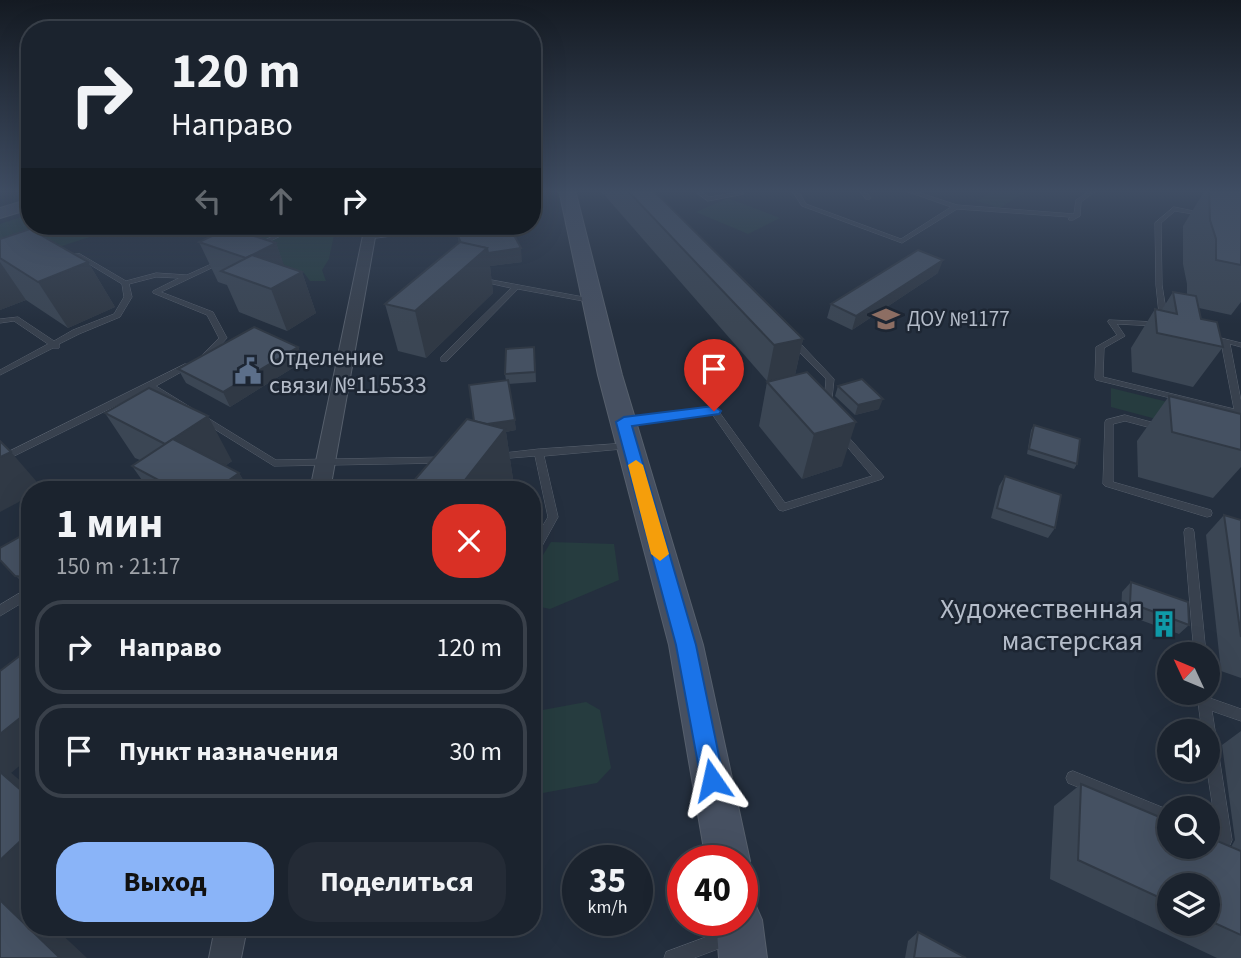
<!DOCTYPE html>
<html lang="ru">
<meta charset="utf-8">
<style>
body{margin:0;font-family:"Source Sans 3",sans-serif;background:#242b36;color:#f1f3f6;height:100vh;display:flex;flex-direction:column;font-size:26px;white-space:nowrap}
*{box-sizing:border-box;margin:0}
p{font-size:23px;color:#a0a4aa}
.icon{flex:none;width:38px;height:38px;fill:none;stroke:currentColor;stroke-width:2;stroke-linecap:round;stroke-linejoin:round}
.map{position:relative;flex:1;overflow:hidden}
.sheet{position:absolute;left:21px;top:481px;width:520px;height:455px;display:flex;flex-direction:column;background:#1b232e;border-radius:28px;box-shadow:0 7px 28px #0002,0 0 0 2px #39404a}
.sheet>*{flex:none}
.banner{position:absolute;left:21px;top:21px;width:520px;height:214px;border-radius:28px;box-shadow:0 7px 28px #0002,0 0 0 2px #39404a;background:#1b232e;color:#f1f3f6;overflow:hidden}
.needle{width:46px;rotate:314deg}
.controls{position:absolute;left:1157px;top:642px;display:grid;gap:14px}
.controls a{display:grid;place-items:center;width:63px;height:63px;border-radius:50%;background:#1b232e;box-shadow:0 7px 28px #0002,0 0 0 2px #39404a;font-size:35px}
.speed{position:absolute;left:562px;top:845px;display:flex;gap:14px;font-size:35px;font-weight:700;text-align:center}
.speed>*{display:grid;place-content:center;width:91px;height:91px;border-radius:50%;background:#1b232e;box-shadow:0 7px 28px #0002,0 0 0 2px #39404a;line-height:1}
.speed small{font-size:18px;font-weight:400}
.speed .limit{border:10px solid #d22;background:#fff;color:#111}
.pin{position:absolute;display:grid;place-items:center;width:60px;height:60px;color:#fff;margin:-72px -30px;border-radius:50% 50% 50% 0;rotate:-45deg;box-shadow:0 0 7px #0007}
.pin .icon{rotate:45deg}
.me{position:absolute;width:77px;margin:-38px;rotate:349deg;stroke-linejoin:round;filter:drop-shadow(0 0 5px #0008)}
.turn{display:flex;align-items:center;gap:24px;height:147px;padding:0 35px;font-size:32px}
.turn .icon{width:91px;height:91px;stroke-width:2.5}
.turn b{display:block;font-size:49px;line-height:60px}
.lanes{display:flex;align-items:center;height:66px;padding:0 35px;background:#0003;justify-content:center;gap:35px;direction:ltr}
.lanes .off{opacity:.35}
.round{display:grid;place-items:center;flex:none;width:74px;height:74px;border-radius:28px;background:#242b36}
.head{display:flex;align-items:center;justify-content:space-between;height:119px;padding:0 35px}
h1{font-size:42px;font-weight:700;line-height:52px}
.primary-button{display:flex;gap:14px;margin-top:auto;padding:14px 35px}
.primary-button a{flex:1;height:80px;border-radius:28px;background:#8ab4f8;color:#111;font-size:28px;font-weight:700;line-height:80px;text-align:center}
.primary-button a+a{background:#242b36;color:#f1f3f6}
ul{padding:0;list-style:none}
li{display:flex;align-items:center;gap:21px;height:94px;margin:0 14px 10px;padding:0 21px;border:4px solid #39404a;border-radius:28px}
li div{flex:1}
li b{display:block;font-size:26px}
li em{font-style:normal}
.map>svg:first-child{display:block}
.green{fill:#263c3f}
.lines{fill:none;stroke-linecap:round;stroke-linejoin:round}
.lane-casing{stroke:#565f6c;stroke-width:1}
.street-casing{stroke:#565f6c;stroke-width:2}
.secondary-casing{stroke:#565f6c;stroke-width:2}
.lane{fill:#38414e;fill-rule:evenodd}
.street{fill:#38414e;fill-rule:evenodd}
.secondary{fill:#465061;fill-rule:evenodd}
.wall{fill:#3b4654;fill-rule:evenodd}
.shaded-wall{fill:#303945}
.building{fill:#455162;stroke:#303945;stroke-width:2}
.route{fill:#1a73e8;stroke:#114b97;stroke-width:2}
.slow{fill:#f59e0b}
.labels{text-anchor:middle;stroke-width:5;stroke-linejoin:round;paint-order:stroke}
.far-poi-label{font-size:21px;fill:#b4bcc9;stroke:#1d2633;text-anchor:start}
.poi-label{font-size:24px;fill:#b4bcc9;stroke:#1d2633;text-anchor:start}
.near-poi-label{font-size:28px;fill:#b4bcc9;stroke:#1d2633;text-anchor:end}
</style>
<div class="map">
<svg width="1241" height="958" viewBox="0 0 1241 958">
<rect width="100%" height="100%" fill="#242f3e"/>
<g class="green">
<path d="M995,190L1024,193L1000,208L977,201Z"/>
<path d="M728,198L780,218L748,234L696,212Z"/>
<path d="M30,214V226H80L96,235L0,266V224Z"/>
<path d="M282,226L328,227L335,230L329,259L322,270L326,281H310L304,273L274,265L240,244Z"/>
<path d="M1111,388L1225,416L1228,438L1111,407Z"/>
<path d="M551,542L614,544L619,580L550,609L532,605V573Z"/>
<path d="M586,702L600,710L611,768L597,783L532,795V712Z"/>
</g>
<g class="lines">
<defs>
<g id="lane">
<path d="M693,190H699L709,197L741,192L744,194L708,201Z"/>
<path d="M792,190H798L806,204L901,239L951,207L903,190H911L957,205L1074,214L1076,200L1091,190H1097L1081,202L1080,216L1073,220H1069L1068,219L1070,217L957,209L902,243L802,206Z"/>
<path d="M859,190H865L871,198L870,199H866Z"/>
<path d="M1174,207L1208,214L1205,216L1175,211L1161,223L1162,285L1168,323L1164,325L1160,323L1156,285L1155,223Z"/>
<path d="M294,226H301L258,247L253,246Z"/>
<path d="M440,226H455L452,228L369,239L366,237L369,235Z"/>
<path d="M80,254L126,281L156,273L187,275L218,261H222V263L161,292L213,312L227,338L208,359H202V355L219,338L207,315L153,293V291L179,278L156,277L129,284L132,297L120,317L79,334L59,344V348H53L0,375V370L48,344L14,321L0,323V319L18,317L54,341L73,330L114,314L124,297L122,284L79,258L67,259L64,257L67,255Z"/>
<path d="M481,278L594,299L598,301L594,303L518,289L447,361H441V357L511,288L479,281L478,280Z"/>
<path d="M1109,320L1157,322L1161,324L1157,326L1117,324L1125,336L1104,348L1103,377L1234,409L1221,342L1217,340L1221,338L1241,343V347L1230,344L1241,401V415L1096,380L1095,378L1096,347L1117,335L1108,322Z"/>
<path d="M791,340H797L834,379L831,408L828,409L824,406L826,379L791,344Z"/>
<path d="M185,364H188L192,366L156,386L276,460L445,457L450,460L445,463L274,466L150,389L0,463V456Z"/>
<path d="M714,408L717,409L785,503L872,476L838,436L837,434L841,431L844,432L884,477L882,479L783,511L779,510L712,414L626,425L622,422L626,419Z"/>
<path d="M1125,415L1162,425L1163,427L1159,430L1125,421L1113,424V482L1211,510L1212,513L1211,516L1207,517L1105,486L1103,484L1105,422L1106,420Z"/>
<path d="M630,443L635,446L633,448L544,456L558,517L536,557L532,558V544L548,517L535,456L498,459L493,456L495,454L539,449Z"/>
<path d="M1189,528L1193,529L1194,532L1206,654H1194L1184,532L1185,529Z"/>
<path d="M30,587V598L0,616V605Z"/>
<path d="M1204,696L1241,709V721L1212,711L1232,840L1230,845L1225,847L1208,839V825L1216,828L1207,770L1208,732H1202L1198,702L1199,698Z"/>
<path d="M1073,771L1169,810V824L1068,783L1066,778L1068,773Z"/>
<path d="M728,929L734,931L736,937L734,943L694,958H664L666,952Z"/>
</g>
<g id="street">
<path d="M365,226H377L330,490H310Z"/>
<path d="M215,928H247L241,958H209Z"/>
</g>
<g id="secondary">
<path d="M559,190H575L622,375L703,645L750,861L742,877V861H706L669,645L598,375Z"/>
<path d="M30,199V209L0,218V208Z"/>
<path d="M742,898L755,904L762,920L767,958H719L716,920H742Z"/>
</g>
</defs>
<use href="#lane" class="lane-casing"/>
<use href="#street" class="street-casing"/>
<use href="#secondary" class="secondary-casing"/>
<use href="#lane" class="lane"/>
<use href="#street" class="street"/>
<use href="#secondary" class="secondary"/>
</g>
<g class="wall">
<path d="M600,190H653L803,339L795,375L767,381Z"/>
<path d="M1205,190H1241V302L1231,315L1199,308L1201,319L1223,347L1193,387L1132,372L1131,348L1155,309L1161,311L1173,292L1187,295V284L1183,264V226Z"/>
<path d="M487,226H509L522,262L490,266L493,293L426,358L398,351L385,304L459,243L457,233Z"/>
<path d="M0,239L88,262L115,307L68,328L26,300L0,310Z"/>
<path d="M199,242L276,243L284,266L302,272L316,313L287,331L239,312L227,285L218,282Z"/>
<path d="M938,273L852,330L827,318L831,304Z"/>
<path d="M298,347L304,361L230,407L186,383L178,369Z"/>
<path d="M535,357L536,382L508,384L516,430L506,432L513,479L505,490H406L474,421L506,380L505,374Z"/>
<path d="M807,372L842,466L802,479L759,426L767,382Z"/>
<path d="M838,386L879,409L855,415L835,396Z"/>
<path d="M1169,396L1241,414V467L1213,498L1138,477L1137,441Z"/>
<path d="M105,413L232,461L225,466L239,473L249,490H149L132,466L140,460L135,458Z"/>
<path d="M1034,425L1077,464L1074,469L1027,454L1031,430Z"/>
<path d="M1005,476L1055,528L1048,538L991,518L999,486Z"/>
<path d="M1224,515L1241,520V678L1221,671L1206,535Z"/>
<path d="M30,531L24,584L0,560Z"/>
<path d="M1131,582L1189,625L1179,634L1121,613L1122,592Z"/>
<path d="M1241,731V958H1217L1050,879L1054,806L1081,784L1231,847L1235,840L1222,745ZM1169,886H1208V924H1169Z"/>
<path d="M918,932L966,958H905L908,941Z"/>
</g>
<g class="shaded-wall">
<path d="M276,243L289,279L302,272L316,313L287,331L271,289L246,258Z"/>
<path d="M487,248H521L522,262L490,266L493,293L426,358L415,311Z"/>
<path d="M943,260L938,273L852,330L856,316Z"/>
<path d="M0,262L26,300L0,310Z"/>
<path d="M88,262L115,307L68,328L38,282Z"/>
<path d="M803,339L795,375L767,381L774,345Z"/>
<path d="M298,347L304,361L230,407L223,392Z"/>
<path d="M883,399L879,409L855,415L858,405Z"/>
<path d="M208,416L232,461L193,489L165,444Z"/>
<path d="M515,420L516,430L506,432L513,479L505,490H457L474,426Z"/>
<path d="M856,422L842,466L802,479L814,434Z"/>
<path d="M11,452L43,489L40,490H30V496L0,512V457Z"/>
<path d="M239,473L249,490H215Z"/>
<path d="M30,710V757L11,773L9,771L30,789V798L0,772V734Z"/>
<path d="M30,832V897L26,901L30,904V928H55L87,958H60L0,900V860Z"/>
</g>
<g class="building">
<path d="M627,190H653L803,339L774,345Z"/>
<path d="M1209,190H1241V265L1216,260V239L1210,220Z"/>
<path d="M489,226H509L521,248L488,253L487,248L461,243L457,233Z"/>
<path d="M229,228L276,243L246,258L199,242Z"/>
<path d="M30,229L88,262L38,282L0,258V239Z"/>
<path d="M460,242L487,248L415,311L385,304Z"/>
<path d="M918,250L943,260L856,316L831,304Z"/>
<path d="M252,255L302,272L271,289L221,271Z"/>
<path d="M1173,292L1196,296L1201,319L1217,322L1223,347L1157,333L1155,309L1177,314Z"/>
<path d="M254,327L298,347L223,392L178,369Z"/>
<path d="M534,347L535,372L505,374L506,349Z"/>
<path d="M807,372L856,422L814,434L767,382Z"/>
<path d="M862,379L883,399L858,405L838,386Z"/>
<path d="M508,380L515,420L487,424L474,421L469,385Z"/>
<path d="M149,388L208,416L165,444L105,413Z"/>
<path d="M1169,396L1241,414V450L1172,432Z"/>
<path d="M467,419L505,429L457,490H406Z"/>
<path d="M1034,425L1080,439L1077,464L1029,449Z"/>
<path d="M173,439L239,473L215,490H177L132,466Z"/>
<path d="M0,441L11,452L0,457Z"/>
<path d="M1005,476L1061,495L1055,528L997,508Z"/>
<path d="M1224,515L1241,520V637Z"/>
<path d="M30,531V592L24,585L23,577L15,576L0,560V548Z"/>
<path d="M1131,582L1188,602L1189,625L1130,603Z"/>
<path d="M30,648V710L0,734V671Z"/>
<path d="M0,772L30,798V832L0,860Z"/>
<path d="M1081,784L1169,821V847H1208V837L1241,851V935L1208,920V886H1169V902L1078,860Z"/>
<path d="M0,900L60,958H0Z"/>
<path d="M918,932L966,958H914Z"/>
</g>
<linearGradient id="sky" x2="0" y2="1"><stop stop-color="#141a22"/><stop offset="0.59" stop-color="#3f4d63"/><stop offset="1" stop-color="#3f4d63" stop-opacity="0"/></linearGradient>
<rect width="1241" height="324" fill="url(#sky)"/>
<path class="route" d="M714,406L721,411L719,414L632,426L696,645L724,780L720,788L712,792L704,788L701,780L676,645L616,422L624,417Z"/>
<path class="slow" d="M636,460L643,465L669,554L660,561L651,554L628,465Z"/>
<defs>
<symbol id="school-bare" viewBox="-9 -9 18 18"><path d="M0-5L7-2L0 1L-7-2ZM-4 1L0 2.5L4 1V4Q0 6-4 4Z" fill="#8d6e63" stroke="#1d2633" stroke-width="2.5" paint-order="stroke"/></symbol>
<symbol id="civic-bare" viewBox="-9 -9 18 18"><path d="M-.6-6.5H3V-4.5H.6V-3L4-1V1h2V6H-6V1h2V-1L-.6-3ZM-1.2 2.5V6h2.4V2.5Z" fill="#5c6f8a" stroke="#1d2633" stroke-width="2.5" paint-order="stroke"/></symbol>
<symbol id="building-bare" viewBox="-9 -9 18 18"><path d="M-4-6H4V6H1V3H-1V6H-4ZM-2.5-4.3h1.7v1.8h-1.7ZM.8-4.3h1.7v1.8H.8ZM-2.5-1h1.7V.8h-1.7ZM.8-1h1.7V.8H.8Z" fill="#0f9aa8" stroke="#1d2633" stroke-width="2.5" paint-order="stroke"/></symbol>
</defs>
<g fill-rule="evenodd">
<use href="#school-bare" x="867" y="300" width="38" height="38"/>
<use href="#civic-bare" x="229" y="352" width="38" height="38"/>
<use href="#building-bare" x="1145" y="605" width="38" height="38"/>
</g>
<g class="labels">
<g class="far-poi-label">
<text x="907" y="326">ДОУ №1177</text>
</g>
<g class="poi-label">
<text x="269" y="365">Отделение<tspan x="269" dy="28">связи №115533</tspan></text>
</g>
<g class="near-poi-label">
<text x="1143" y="618">Художественная<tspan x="1143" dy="32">мастерская</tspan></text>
</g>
</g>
</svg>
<div class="controls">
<a><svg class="needle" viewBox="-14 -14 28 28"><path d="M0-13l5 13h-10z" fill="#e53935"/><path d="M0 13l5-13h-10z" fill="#a0a4aa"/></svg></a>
<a><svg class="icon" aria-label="sound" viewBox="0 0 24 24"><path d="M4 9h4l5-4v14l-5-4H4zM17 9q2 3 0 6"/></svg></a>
<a><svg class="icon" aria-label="search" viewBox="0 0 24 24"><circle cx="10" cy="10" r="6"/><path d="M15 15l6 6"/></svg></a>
<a><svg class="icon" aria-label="layers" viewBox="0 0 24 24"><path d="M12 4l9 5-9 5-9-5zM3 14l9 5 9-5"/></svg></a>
</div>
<div class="speed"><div>35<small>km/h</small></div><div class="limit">40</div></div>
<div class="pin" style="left:714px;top:411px;background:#d93025"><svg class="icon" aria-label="arrive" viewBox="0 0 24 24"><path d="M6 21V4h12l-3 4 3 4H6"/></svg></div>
<svg class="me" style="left:712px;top:780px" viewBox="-20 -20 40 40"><path d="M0-17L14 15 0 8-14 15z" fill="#1a73e8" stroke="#fff" stroke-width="4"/></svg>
<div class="banner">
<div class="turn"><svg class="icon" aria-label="right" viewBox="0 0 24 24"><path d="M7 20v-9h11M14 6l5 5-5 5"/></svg><div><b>120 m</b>Направо</div></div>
<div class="lanes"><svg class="icon off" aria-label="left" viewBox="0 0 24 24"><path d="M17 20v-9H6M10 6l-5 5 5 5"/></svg><svg class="icon off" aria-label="ahead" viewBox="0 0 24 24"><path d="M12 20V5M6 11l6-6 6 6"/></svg><svg class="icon" aria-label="right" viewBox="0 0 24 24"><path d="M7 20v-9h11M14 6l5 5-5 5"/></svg></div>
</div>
<section class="sheet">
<div class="head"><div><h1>1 мин</h1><p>150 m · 21:17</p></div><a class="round" style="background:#d93025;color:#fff"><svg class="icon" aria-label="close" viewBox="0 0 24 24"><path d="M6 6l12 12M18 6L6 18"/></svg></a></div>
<ul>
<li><svg class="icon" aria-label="right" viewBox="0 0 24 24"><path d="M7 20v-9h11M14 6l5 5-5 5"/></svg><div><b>Направо</b></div><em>120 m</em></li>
<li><svg class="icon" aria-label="arrive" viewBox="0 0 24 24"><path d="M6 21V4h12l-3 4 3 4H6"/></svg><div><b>Пункт назначения</b></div><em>30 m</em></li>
</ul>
<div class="primary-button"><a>Выход</a><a>Поделиться</a></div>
</section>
</div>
